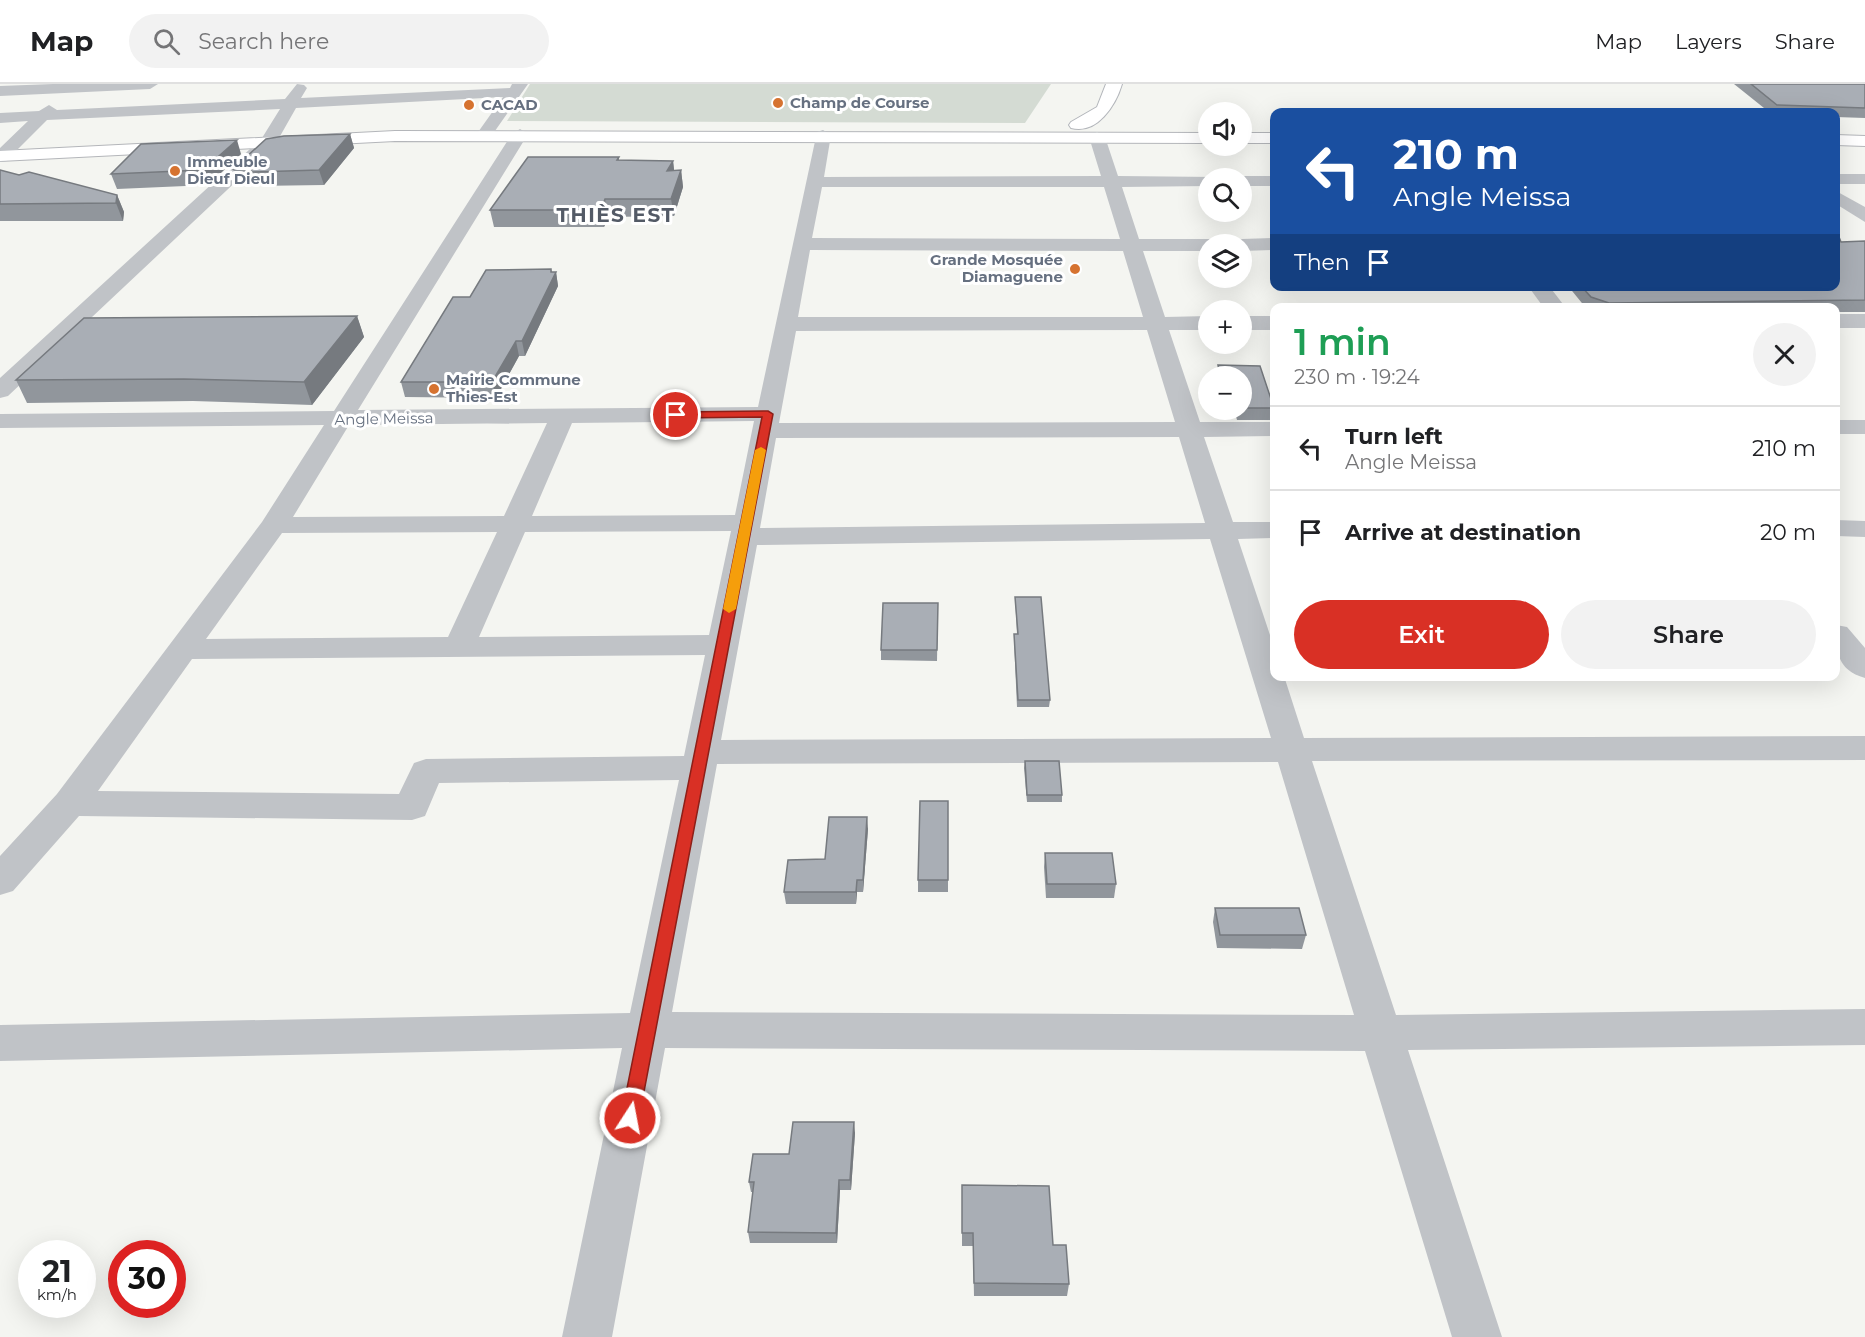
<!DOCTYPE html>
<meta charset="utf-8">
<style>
body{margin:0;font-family:Montserrat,sans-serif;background:#f2f2f2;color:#202124;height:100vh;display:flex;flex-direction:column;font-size:22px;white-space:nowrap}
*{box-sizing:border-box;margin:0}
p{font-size:20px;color:#757577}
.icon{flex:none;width:33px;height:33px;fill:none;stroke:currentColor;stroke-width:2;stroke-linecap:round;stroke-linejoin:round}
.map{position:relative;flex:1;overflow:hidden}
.panel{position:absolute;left:1270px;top:219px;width:570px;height:378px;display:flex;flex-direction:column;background:#fff;border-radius:12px;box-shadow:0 6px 24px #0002}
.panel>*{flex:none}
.hud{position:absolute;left:1270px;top:24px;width:570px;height:183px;border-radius:12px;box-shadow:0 6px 24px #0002;background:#1a4fa0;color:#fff;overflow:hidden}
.buttons{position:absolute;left:1198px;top:18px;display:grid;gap:12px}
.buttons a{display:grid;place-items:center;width:54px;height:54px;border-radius:50%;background:#fff;box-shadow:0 6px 24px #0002;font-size:30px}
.speed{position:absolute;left:18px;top:1156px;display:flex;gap:12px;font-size:30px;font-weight:700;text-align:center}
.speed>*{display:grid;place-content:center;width:78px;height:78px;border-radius:50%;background:#fff;box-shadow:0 6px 24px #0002;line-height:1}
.speed small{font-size:15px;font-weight:400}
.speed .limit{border:9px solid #d22;background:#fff;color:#111}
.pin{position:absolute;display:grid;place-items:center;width:51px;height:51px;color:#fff;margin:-26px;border:3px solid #fff;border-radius:50%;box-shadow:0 2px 6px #0007}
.me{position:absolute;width:66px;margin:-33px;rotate:11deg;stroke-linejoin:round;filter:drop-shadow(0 0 4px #0008)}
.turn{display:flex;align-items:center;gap:21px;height:126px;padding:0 24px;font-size:27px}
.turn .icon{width:78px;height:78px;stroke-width:2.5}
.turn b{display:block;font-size:42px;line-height:51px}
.then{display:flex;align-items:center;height:57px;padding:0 24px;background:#0003;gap:12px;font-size:22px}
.round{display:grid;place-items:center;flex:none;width:63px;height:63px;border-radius:32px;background:#f2f2f2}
.summary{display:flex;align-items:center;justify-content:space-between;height:102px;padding:0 24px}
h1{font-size:36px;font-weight:600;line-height:45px;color:#1e9e55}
.cta{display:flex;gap:12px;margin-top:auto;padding:12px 24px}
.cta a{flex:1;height:69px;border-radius:36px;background:#d93025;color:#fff;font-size:24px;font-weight:600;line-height:69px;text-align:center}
.cta a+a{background:#f2f2f2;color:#202124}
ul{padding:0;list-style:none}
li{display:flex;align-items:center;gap:18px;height:84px;padding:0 24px;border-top:2px solid #e0e0e0}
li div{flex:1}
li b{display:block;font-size:22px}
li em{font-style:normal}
header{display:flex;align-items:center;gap:36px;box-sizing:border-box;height:84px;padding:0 30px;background:#fff;border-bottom:2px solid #e0e0e0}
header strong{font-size:28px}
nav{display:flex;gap:33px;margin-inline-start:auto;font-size:21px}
.search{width:420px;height:54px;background:#f2f2f2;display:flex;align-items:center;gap:15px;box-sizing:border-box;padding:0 21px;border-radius:33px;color:#757577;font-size:22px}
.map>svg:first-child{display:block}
.green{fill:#d4dbd3}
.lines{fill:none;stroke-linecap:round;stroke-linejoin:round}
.secondary-casing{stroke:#b3b6bb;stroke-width:2}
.primary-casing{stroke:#b4b6ba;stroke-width:2}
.minor{fill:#c0c3c7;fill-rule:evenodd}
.secondary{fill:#fff;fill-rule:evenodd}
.primary{fill:#fff;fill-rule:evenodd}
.wall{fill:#91969c}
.shaded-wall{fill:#767a7f}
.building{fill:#a9aeb5;stroke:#767a7f;stroke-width:1.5}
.route{fill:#d93025;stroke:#8d1f18;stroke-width:1.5}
.slow{fill:#f59e0b}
.poi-dot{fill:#d67330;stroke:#fff;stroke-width:2}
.labels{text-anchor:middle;stroke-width:6;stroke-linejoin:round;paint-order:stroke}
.far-poi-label{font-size:15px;font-weight:bold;fill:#667080;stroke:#fff;text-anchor:start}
.far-street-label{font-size:15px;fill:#667080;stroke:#fff}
.far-district-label{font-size:20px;font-weight:bold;letter-spacing:1.5px;fill:#535a66;stroke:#fff}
</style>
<header>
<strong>Map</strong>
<div class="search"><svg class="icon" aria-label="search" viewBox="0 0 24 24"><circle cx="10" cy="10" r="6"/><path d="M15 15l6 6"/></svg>Search here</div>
<nav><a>Map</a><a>Layers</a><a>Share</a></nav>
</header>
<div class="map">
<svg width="1865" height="1253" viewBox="0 0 1865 1253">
<rect width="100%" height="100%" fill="#f4f5f1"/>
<path class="green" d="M530,0H1051L1025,39L507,37Z"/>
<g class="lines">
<defs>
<path id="secondary" d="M1106,0H1122C1116,21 1097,51 1071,44L1069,41L1071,38L1097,23Z"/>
<g id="primary">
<path d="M395,47L1209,49V59L395,57L0,77V67Z"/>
<rect x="1242" y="49" width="33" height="10"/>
<path d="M1836,51L1865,52V62L1836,61Z"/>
</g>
</defs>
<use href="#secondary" class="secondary-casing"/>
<use href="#primary" class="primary-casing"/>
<g class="minor">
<path d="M53,0H158L150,5L0,12V2Z"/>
<path d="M297,0L304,1L307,4L301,14L510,4L512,0H528L490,54L484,56L476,51L503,13L296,24L275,61L8,312L0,314V294L262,54L280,25L47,36L6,77L0,78V64L28,37L0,39V29L39,27L49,21L57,26L285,15Z"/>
<path d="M520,45L528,50L358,326L758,323L817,48L823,46L831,51L824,93L1101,92L1089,53L1097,48L1105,53L1118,92L1215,93L1209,94V102L1122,103L1139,155H1209L1218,160H1209V167H1143L1165,233L1209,232V246H1169L1200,338H1275V352L1204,353L1233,438H1275V454L1238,455L1275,566V592H1284L1304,654L1865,652V676L1312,677L1396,931L1865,925V961L1408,966L1502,1253H1452L1365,967L665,964L612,1253H562L622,964L0,977V941L630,929L679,696L439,699L425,732L412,736L79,732L13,807L0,811V772L57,710L262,438L324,341L0,344V330L334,327L512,50ZM822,103H1104L1120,155L812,154ZM810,166L1123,167L1143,233H798ZM1147,246L1175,338L779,339L796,247ZM754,337L735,431L532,432L572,339ZM547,339L504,432L293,433L349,341ZM1179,353L1205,439L760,444L776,354ZM731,447L709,551L479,553L525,448ZM497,448L448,553L206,555L282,449ZM1210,455L1271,654L721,656L757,461ZM705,571L684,672L426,675L414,679L399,710L98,707L192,575ZM1278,678L1354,931L672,928L717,680Z"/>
<rect x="1836" y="90" width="29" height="10"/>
<path d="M1242,92H1275V102H1242V94H1235Z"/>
<path d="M1836,107L1865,123V138L1836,120Z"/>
<path d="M1275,154V166L1242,167V160H1233L1242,155Z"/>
<path d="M1528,202H1549L1566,224H1544Z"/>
<rect x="1836" y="230" width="29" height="14"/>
<rect x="1242" y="232" width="33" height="14"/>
<rect x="1836" y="336" width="29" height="14"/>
<path d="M1836,436L1865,437V453L1836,452Z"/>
<path d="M1836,541L1847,543L1865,564V594C1836,586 1836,566 1836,541Z"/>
</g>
<use href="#secondary" class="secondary"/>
<use href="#primary" class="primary"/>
</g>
<g class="wall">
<path d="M1734,0H1865V34L1836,33V28H1769Z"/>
<path d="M350,50L354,64L324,101L255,102L253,99H237L233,85Z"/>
<path d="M241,70L208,101L117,105L111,90Z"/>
<path d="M619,73V76L673,77L674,86H681L683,103L674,132L608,133L604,143H494L490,126Z"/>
<path d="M0,86L19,91L117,111L124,128L123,137H0Z"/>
<path d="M1865,157V228H1836V224H1586L1568,202H1836Z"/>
<path d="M552,188H556L558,202L525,272H519L496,314L405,313L401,298L470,213Z"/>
<path d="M357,232L364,253L312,321L193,317L27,319L16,296Z"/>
<path d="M1218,281L1260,282L1274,324L1271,336H1237L1235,329H1226L1225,326H1242V292H1216Z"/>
<path d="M1015,513L1050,616L1049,623H1017L1014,557V550H1017Z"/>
<path d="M938,519L937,577L881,576V566Z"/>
<path d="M1025,677L1062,711V718H1027L1024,684Z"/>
<path d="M948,717V808H918V796Z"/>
<path d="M868,745L863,808H857L856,820H786L784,808L825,775Z"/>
<path d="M1045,769L1116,800L1114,814H1046L1044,783Z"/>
<path d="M1215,824L1306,851L1302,865L1217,864L1213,838Z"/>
<path d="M855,1049L851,1106H840L837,1159H750L748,1148L753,1108H751L749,1098L789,1070Z"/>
<path d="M962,1101L1069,1200L1067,1212H974L973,1162H962Z"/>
</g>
<g class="shaded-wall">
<path d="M350,50L354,64L324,101L319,86Z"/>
<path d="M237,56L241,70L208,101L203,86Z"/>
<path d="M673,77L675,94L667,87Z"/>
<path d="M681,86L683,103L674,132L671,115Z"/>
<path d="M117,111L124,128L123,137L116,119Z"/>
<path d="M605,115L608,133L604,143L601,126Z"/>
<path d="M551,185L553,193L556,188L558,202L525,272L522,257Z"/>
<path d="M357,232L364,253L312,321L304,298Z"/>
<path d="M516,257L519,272L496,314L492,298Z"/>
<path d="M867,733L868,745L863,808V796Z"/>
<path d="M857,796V808L856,820V808Z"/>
<path d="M854,1038L855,1049L851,1106L850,1096Z"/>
<path d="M839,1096L840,1106L837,1159L836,1149Z"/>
</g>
<g class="building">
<path d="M1751,0H1865V24L1777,21Z"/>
<path d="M350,50L319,86L250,88L253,84L233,85L266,55L284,52Z"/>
<path d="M237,56L203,86L111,90L141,60Z"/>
<path d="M528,73H619L617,76L673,77L667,87L681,86L671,115H605L601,126H490Z"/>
<path d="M0,86L19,91L29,88L117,111L116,119L0,120Z"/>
<path d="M1836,153H1839L1841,158L1865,157V216L1609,219L1591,213L1581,202H1836Z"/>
<path d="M551,185V188H556L522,257H516L492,298H401L453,213H470L486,186Z"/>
<path d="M357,232L304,298L184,295L16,296L84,234Z"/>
<path d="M1218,281L1260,282L1274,324H1242V292H1221Z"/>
<path d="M1015,513H1041L1050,616H1018L1014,550H1018Z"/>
<path d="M883,519H938L937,566H881Z"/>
<path d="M1025,677H1059L1062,711H1027Z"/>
<path d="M920,717H948V796H918Z"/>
<path d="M829,733H867L863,796H857L856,808H784L788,776L825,775Z"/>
<path d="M1045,769H1112L1116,800H1047Z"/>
<path d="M1215,824H1299L1306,851H1220Z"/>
<path d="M793,1038H854L850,1096H839L836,1149L748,1148L754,1098H749L753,1070H789Z"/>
<path d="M962,1101L1049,1102L1053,1161H1066L1069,1200L974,1199L973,1149H962Z"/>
</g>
<path class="route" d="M768,327L773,330L639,1034L636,1040L630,1042L623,1040L621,1034L762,333L676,334L671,331L676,328Z"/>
<path class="slow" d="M761,363L766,366L736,525L729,529L723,525L755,366Z"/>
<g class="poi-dot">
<circle cx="778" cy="19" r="6"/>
<circle cx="469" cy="21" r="6"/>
<circle cx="175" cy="87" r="6"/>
<circle cx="1075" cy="185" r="6"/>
<circle cx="434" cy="305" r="6"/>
</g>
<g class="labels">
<g class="far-poi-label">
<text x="790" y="24">Champ de Course</text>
<text x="481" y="26">CACAD</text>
<text x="187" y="83">Immeuble<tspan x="187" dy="17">Dieuf Dieul</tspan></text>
<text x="1063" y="181" text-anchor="end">Grande Mosquée<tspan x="1063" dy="17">Diamaguene</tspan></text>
<text x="446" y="301">Mairie Commune<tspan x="446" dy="17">Thies-Est</tspan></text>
</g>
<g class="far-street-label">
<text transform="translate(384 335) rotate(-1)" y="5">Angle Meissa</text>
</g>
<g class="far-district-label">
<text x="616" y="138">THIÈS EST</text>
</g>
</g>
</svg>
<div class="buttons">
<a><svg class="icon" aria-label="sound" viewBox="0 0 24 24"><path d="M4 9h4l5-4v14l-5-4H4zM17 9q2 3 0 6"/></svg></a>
<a><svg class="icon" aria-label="search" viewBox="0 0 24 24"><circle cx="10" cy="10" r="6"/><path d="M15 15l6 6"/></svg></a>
<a><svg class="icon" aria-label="layers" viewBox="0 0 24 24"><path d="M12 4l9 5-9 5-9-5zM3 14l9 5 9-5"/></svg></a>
<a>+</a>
<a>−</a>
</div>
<div class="speed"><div>21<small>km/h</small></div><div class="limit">30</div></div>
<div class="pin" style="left:676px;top:331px;background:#d93025"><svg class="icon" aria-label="arrive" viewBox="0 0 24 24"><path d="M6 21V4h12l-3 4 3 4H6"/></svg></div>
<svg class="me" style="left:630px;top:1034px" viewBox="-20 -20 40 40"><circle r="17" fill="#d93025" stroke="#fff" stroke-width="3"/><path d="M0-11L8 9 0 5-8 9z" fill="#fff"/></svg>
<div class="hud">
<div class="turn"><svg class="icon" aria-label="left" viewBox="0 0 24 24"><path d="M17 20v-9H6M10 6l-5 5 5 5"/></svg><div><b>210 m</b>Angle Meissa</div></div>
<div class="then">Then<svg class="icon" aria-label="arrive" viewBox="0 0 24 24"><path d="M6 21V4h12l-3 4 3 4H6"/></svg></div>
</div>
<section class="panel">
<div class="summary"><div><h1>1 min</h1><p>230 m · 19:24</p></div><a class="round"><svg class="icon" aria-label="close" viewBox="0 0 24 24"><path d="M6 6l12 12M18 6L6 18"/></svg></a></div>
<ul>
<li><svg class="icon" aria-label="left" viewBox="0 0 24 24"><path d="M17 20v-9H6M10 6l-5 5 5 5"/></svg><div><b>Turn left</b><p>Angle Meissa</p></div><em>210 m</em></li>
<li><svg class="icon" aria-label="arrive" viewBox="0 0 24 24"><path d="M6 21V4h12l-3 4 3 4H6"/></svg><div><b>Arrive at destination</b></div><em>20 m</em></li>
</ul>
<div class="cta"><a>Exit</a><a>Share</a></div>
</section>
</div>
